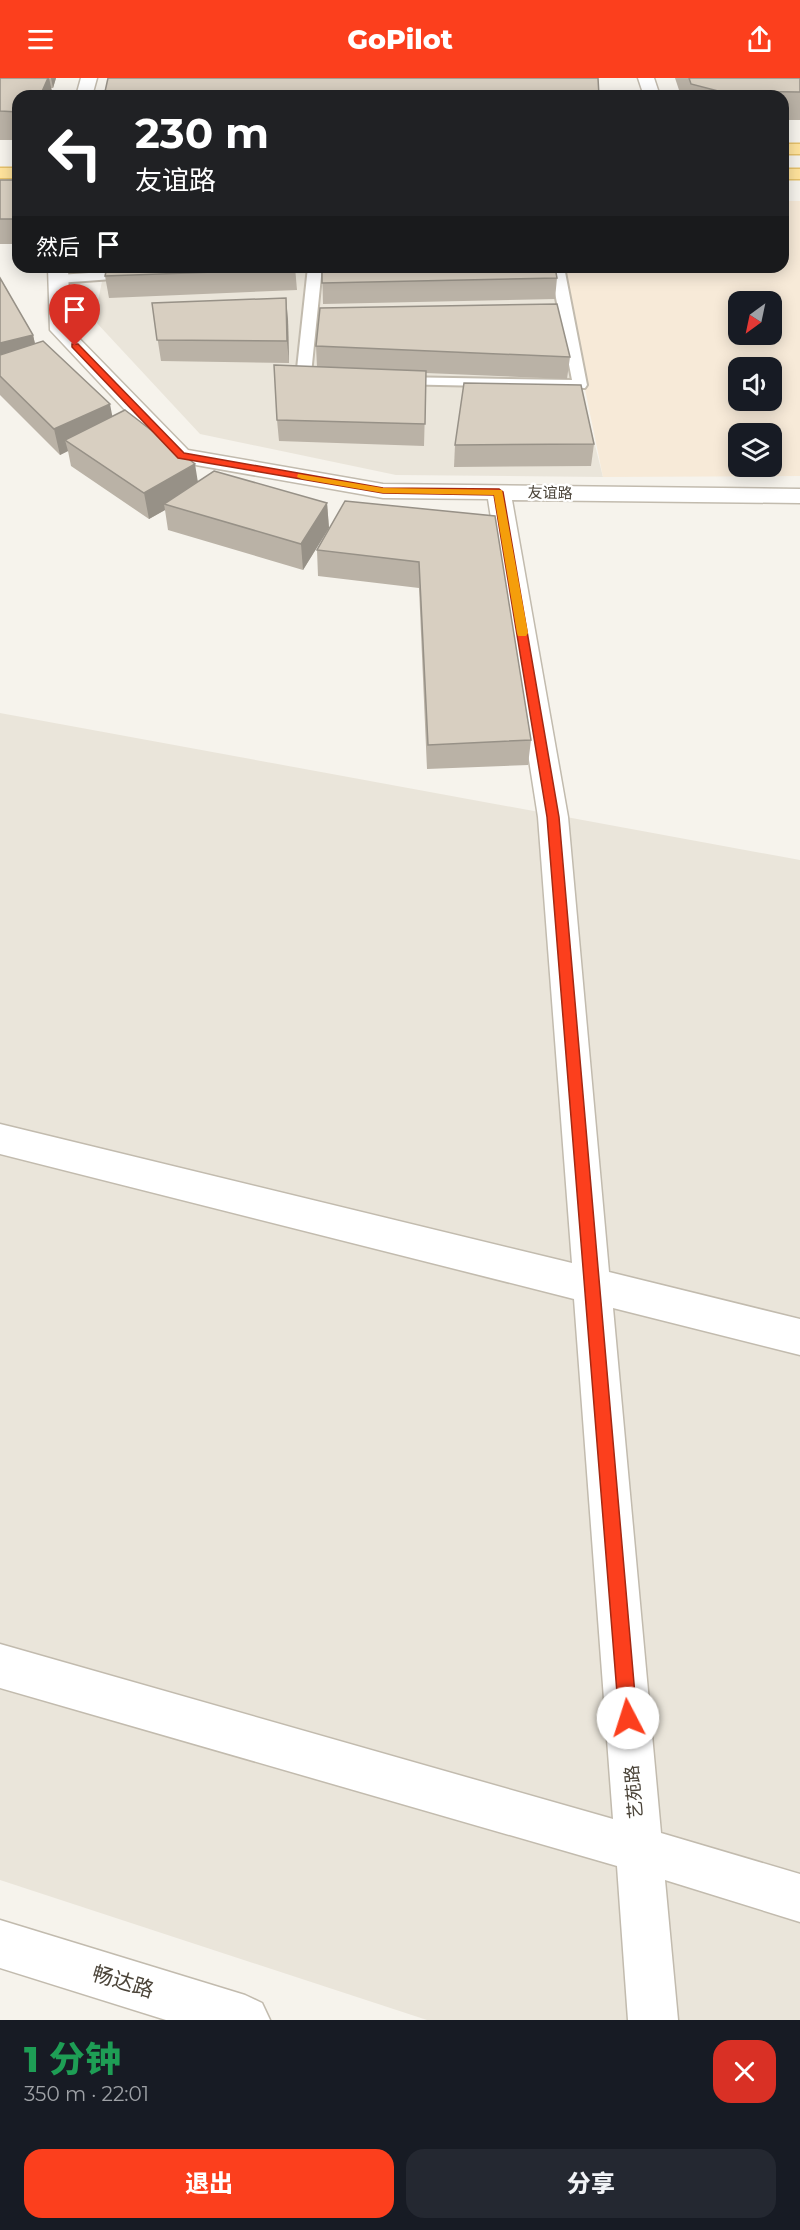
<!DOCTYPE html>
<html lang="zh">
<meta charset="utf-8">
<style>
body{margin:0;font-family:Montserrat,"Noto Sans SC",sans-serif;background:#242831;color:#f1f3f6;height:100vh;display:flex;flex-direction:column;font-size:22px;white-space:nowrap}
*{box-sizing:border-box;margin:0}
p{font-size:20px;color:#9ea1a6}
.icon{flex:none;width:33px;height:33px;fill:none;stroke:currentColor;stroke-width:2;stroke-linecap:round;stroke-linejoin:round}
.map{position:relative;height:1942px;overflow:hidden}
.drawer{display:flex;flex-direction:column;background:#171b24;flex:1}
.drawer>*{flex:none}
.hud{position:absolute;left:12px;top:12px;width:777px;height:183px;border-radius:18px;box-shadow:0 3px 15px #0003;background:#202124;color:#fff;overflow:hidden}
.needle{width:39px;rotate:213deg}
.fabs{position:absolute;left:728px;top:213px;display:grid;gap:12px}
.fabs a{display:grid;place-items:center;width:54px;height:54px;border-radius:12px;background:#171b24;box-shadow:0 3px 15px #0003;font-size:30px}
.pin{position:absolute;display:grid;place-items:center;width:51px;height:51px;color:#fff;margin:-62px -26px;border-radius:50% 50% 50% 0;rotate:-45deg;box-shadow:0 0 6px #0007}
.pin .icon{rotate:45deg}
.me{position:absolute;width:66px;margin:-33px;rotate:355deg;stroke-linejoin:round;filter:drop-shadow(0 0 4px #0008)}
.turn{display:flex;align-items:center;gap:21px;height:126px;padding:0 24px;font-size:27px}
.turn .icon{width:78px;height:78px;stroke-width:2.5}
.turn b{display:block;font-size:42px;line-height:51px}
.then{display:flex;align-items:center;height:57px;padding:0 24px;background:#0003;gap:12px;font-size:22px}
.round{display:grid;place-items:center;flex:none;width:63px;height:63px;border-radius:18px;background:#242831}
.summary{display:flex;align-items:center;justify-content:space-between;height:102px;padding:0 24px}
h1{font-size:36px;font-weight:800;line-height:45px;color:#1e9e55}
.primary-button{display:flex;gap:12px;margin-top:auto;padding:12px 24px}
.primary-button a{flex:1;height:69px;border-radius:18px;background:#fc3f1d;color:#fff;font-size:24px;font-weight:800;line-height:69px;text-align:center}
.primary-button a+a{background:#242831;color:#f1f3f6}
header{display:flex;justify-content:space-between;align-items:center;height:78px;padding:0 24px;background:#fc3f1d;color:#fff;font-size:27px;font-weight:800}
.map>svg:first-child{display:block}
.residential{fill:#eae5da}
.commercial{fill:#f7ead8;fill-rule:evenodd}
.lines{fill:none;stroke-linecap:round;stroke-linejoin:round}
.service-casing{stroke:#c2bbae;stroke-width:4}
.minor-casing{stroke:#c2bbae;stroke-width:3}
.primary-casing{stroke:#e6c16a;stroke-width:3}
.service{fill:#fff;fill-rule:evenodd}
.minor{fill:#fff;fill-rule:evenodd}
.primary{fill:#ffe39c;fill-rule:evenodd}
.wall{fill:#bab2a6}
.shaded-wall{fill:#979187}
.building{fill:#d8cfc1;stroke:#979187;stroke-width:1.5}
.route{fill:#fc3f1d;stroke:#a42913;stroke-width:1.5}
.slow{fill:#f59e0b}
.labels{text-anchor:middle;stroke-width:5;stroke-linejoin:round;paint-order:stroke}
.far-street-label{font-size:15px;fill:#4b4439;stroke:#fff}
.street-label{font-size:18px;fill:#4b4439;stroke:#fff}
.near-street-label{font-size:21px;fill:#4b4439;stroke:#fff}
</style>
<header><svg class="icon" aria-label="menu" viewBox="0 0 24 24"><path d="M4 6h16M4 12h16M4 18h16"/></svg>GoPilot<svg class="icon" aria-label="share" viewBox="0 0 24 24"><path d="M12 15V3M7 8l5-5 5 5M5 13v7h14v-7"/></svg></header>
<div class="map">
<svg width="800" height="1942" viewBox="0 0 800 1942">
<rect width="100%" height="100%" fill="#f6f3ec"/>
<g class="residential">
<path d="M105,189H557L580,307L603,399L396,397L200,356L94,242Z"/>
<path d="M0,635L800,782V1942H427L0,1802Z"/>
</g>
<path class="commercial" d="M783,123H800V398L603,399L560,189H783ZM738,224H771V256H738ZM738,290H771V322H738ZM738,356H771V388H738Z"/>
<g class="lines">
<defs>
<g id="service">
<path d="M308,189H322L311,296L327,298L329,301L327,304C318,306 302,307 296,300Z"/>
<path d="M550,189H564L587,307L585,310L392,306L390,303L397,299L572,302Z"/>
<path d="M135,192L142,196L140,199L58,205L51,201L58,197Z"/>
</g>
<g id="minor">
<path d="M81,0H97L92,18H76Z"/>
<path d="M638,0H654L660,18H644Z"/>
<path d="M48,189H68L70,251L188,372L383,406L800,411V425L512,422L568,739L609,1194L800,1241V1277L613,1230L661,1755L800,1796V1844L665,1802L678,1942H628L617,1788L0,1610V1566L613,1741L574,1221L0,1076V1046L572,1185L538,739L488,421L383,420L173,383L50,252Z"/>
<path d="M0,1842L245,1917L262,1925L270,1942H166L0,1890Z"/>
</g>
<g id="primary">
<rect x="783" y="66" width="17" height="10"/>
<rect x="0" y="90" width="18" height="10"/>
<rect x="783" y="91" width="17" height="10"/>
</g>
</defs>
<use href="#service" class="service-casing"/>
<use href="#minor" class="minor-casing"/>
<use href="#primary" class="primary-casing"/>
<use href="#service" class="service"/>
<use href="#minor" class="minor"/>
<use href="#primary" class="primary"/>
</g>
<g class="wall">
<path d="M0,0H56L53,10H51L53,18H18V62H0Z"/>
<path d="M675,0H800V42H783V18H681Z"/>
<rect x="0" y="102" width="18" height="64"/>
<path d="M295,189L297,212L109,220L105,198Z"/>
<path d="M322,189L557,200L555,221L323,226Z"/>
<path d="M0,200L33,257L35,266L112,339L198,403L327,425L329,450L303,492L168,452L165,432L149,441L71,388L68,373L60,377L0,317Z"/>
<path d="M152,225L288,241L289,285L161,283Z"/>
<path d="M316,268L570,279L567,301L426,295L424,368L279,363L277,342L317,289Z"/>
<path d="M594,366L591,388L454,389L455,367Z"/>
<path d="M495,438L531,662L528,687L427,691L419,510L318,498L317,472Z"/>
</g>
<g class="shaded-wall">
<path d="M48,0H49L53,18H40Z"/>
<path d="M51,0H56L53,10Z"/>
<path d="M286,220L288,241L289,285L287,263Z"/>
<path d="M33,257L39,283L0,293V265Z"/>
<path d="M110,326L115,352L65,362L68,373L60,377L54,351Z"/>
<path d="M195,386L199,411L164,426L165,432L149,441L144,415Z"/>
<path d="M327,425L329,450L303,492L301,466Z"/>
</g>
<g class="building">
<path d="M0,0H48L40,18H18V34L0,33Z"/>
<path d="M108,0H598L599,18H104Z"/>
<path d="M689,0H800V14L718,13L691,6Z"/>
<rect x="0" y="102" width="18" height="39"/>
<path d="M107,189H295L296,191L105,198Z"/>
<path d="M322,189H555L557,200L322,205Z"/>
<path d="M0,200L33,257L0,265Z"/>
<path d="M286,220L287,263L157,262L152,225Z"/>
<path d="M557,226L570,279L316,268L320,230Z"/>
<path d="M43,263L110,326L54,351L0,298V277Z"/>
<path d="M274,287L426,293L425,346L277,342Z"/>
<path d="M464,305L581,307L594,366L455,367Z"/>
<path d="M125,332L195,386L144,415L65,362Z"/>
<path d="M214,393L327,425L301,466L164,426Z"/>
<path d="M345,423L495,438L531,662L428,667L419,484L317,472Z"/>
</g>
<path class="route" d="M72,266H78L184,375L383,410L499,411L503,414L559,739L637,1640L634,1646L628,1649L621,1646L619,1640L547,739L494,417L383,415L178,380L72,269Z"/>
<path class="slow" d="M298,396L383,410L502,412L528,555L526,558H518L517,555L494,417L383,415L302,401L297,399Z"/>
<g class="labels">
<g class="far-street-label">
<text transform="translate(550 415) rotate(1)" y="5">友谊路</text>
</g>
<g class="street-label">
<text transform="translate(634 1714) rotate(-95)" y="6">艺苑路</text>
</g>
<g class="near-street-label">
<text transform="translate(123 1904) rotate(17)" y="7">畅达路</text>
</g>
</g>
</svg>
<div class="fabs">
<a><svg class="needle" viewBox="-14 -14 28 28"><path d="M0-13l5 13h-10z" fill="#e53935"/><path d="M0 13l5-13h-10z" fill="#9ea1a6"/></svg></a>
<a><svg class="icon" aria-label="sound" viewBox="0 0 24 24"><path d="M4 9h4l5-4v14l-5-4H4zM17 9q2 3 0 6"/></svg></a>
<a><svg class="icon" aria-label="layers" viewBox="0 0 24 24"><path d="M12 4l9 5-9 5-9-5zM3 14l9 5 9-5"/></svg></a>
</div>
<div class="pin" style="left:75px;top:268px;background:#d93025"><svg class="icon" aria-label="arrive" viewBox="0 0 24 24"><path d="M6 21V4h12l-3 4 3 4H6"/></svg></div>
<svg class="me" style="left:628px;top:1640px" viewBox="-20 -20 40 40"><circle r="19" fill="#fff"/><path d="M0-13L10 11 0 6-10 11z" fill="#fc3f1d"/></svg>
<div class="hud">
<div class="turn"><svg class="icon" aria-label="left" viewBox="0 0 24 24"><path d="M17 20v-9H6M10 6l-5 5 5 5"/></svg><div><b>230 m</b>友谊路</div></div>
<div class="then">然后<svg class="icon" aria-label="arrive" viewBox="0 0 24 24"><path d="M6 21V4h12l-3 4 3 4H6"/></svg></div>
</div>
</div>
<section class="drawer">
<div class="summary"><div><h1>1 分钟</h1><p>350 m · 22:01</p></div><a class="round" style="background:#d93025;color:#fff"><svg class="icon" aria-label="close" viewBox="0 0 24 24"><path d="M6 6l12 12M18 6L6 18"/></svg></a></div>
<div class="primary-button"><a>退出</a><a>分享</a></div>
</section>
